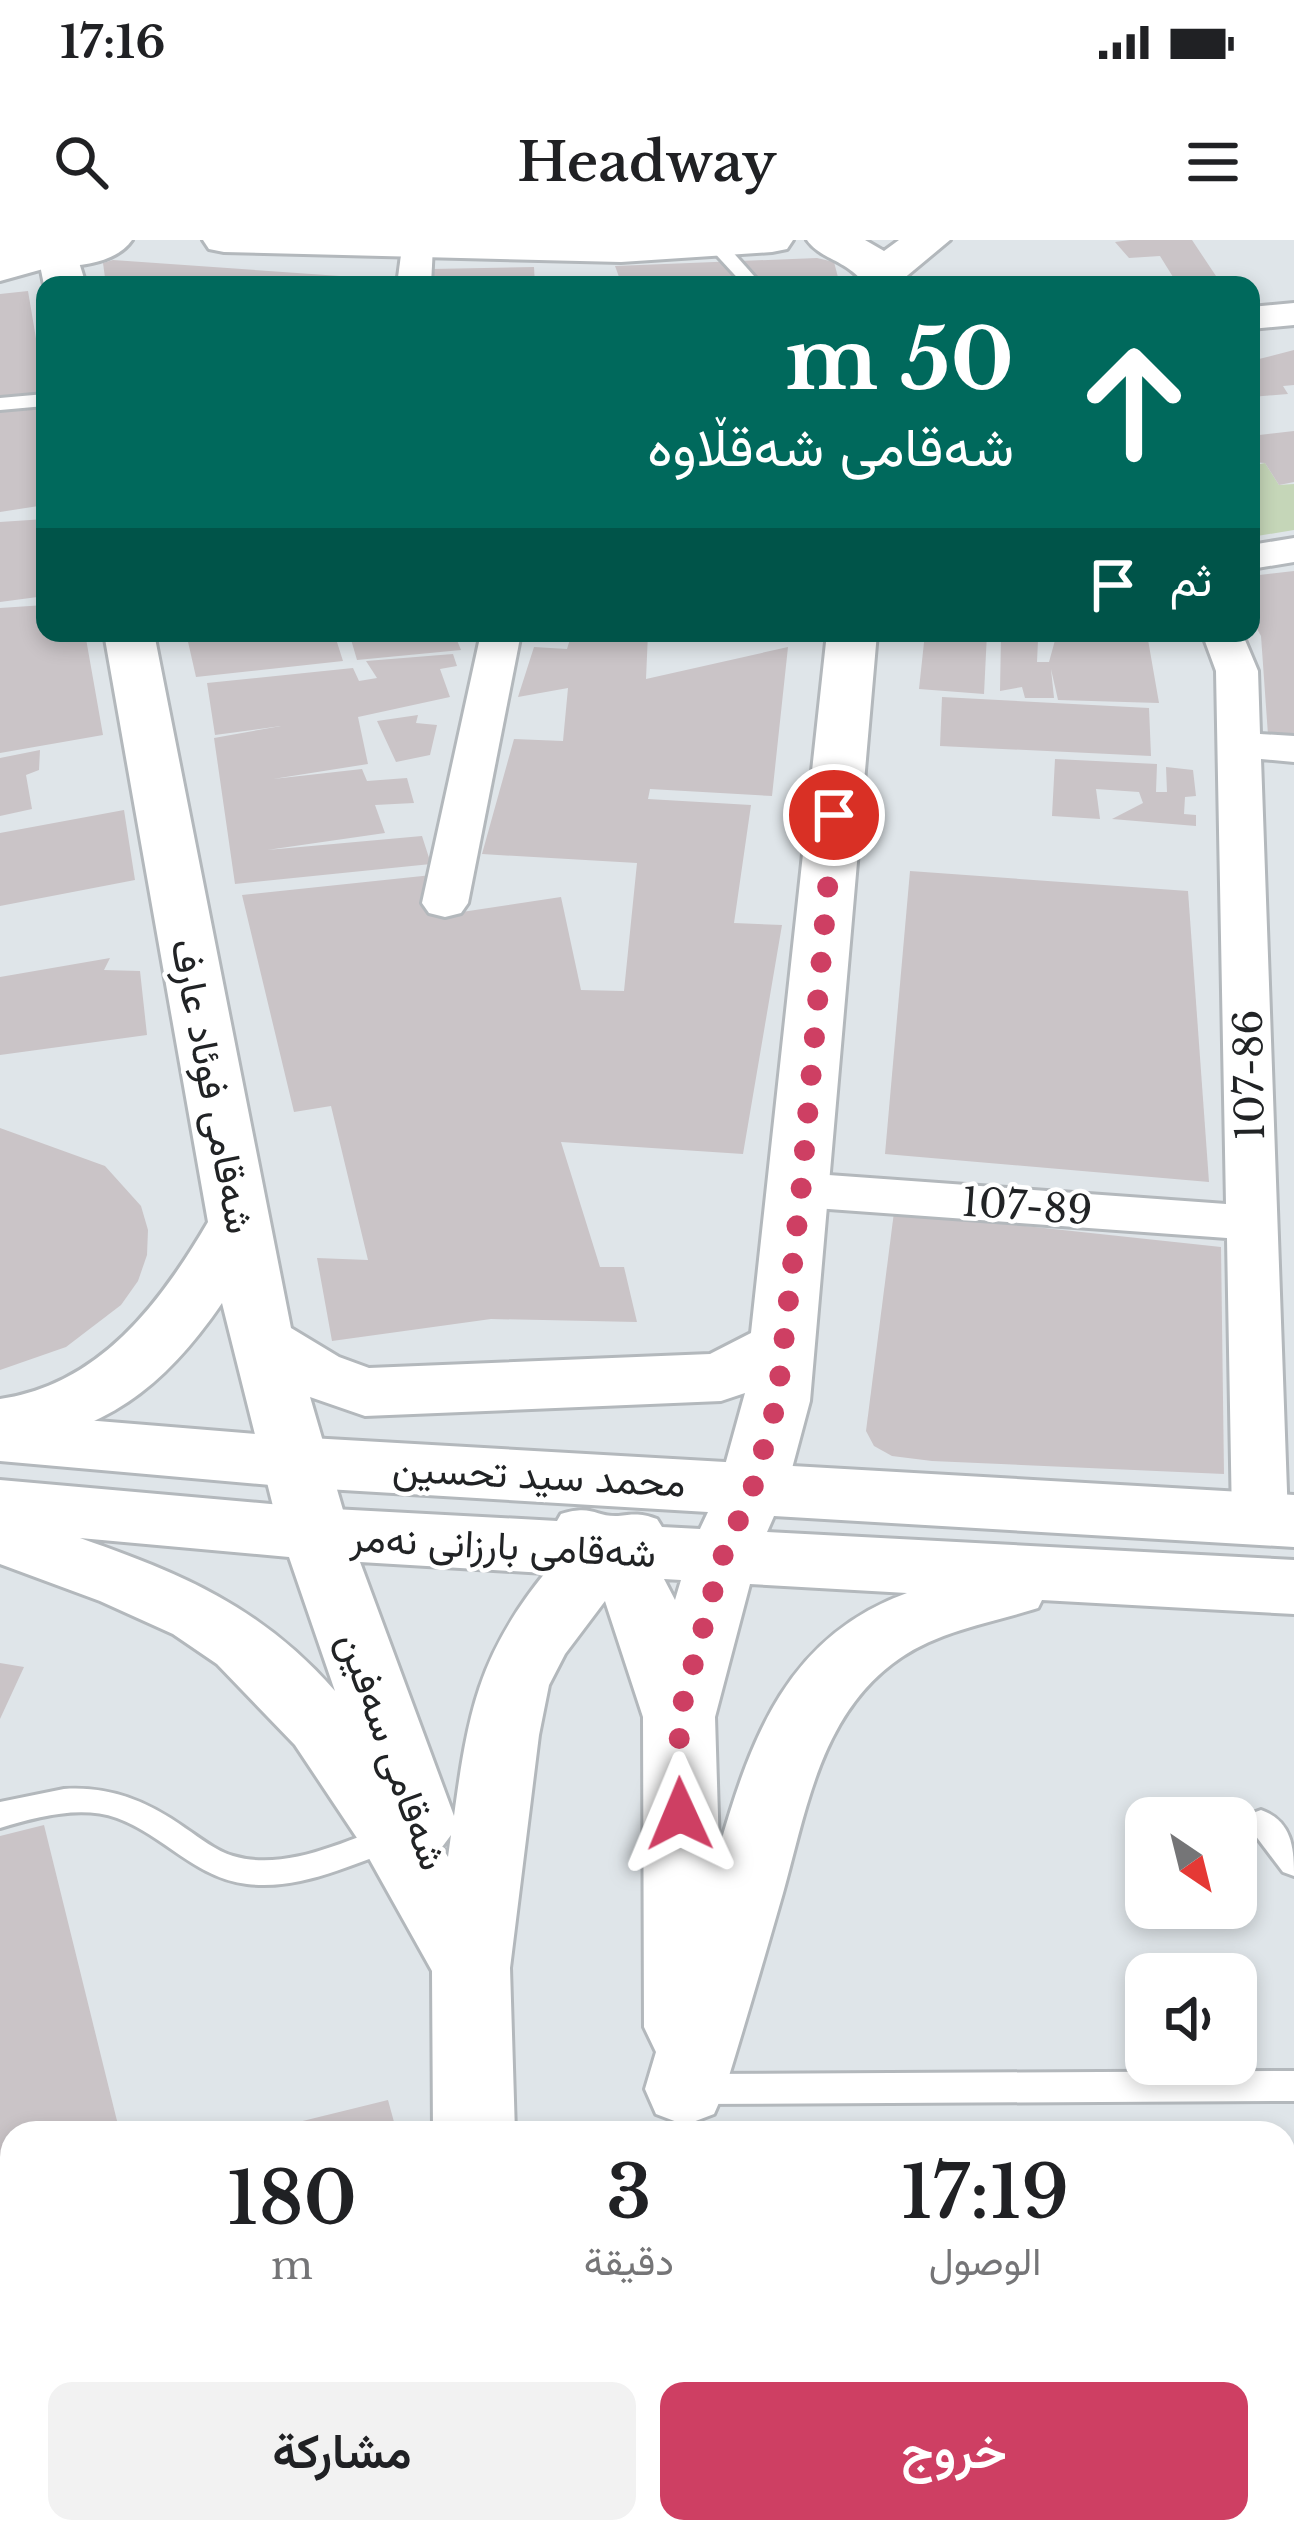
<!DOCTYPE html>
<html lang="ar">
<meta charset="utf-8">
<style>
body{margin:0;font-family:"Libre Baskerville",Vazirmatn,serif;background:#f2f2f2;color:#202124;direction:rtl;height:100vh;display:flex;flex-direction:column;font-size:45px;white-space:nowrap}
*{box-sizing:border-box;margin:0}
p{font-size:39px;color:#757577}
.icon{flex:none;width:66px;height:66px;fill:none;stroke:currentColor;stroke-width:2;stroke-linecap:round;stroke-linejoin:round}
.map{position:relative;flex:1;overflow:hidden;direction:ltr}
.side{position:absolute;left:0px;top:1881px;width:1296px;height:423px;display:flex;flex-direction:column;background:#fff;border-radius:36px 36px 0 0;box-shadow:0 6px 18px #0003;direction:rtl}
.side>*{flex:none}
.guide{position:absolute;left:36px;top:36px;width:1224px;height:366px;border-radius:24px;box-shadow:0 6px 18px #0003;direction:rtl;background:#00695c;color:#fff;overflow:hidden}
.needle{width:78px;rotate:145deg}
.tools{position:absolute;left:1125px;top:1557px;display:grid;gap:24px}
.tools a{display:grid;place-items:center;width:132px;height:132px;border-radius:24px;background:#fff;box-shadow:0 6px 18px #0003;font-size:60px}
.pin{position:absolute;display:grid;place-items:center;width:102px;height:102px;color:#fff;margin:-51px;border:6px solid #fff;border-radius:50%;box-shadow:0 3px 12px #0007}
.me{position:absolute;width:132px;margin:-66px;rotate:359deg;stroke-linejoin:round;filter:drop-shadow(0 0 9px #0008)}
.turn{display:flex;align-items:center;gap:42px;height:252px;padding:0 48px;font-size:54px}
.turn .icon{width:156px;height:156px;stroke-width:2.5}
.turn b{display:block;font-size:84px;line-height:102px}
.then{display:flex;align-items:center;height:114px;padding:0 48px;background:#0003;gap:24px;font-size:45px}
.eta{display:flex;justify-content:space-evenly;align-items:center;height:204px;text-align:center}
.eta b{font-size:72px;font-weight:600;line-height:84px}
.cta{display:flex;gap:24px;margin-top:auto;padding:24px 48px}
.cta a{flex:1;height:138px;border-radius:24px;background:#ce3f63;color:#fff;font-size:48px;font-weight:600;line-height:138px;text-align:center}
.cta a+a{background:#f2f2f2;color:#202124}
.status{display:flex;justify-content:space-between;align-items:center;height:84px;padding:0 60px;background:#fff;direction:ltr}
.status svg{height:33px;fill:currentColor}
header{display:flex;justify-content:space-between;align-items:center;height:156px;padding:0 48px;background:#fff;font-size:54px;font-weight:600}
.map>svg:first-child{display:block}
.green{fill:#c5d6b8}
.building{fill:#cac4c7}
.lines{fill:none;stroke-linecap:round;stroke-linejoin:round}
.service-casing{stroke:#b3b8bc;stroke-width:6}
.minor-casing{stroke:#b3b8bc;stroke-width:6}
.tertiary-casing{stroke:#b3b8bc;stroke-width:6}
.secondary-casing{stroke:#b3b8bc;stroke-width:6}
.primary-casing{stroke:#b3b8bc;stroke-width:6}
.service{fill:#fff;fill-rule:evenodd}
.minor{fill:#fff;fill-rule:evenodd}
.tertiary{fill:#fff;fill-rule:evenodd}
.secondary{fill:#fff;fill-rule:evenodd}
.primary{fill:#fff;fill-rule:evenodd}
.route{stroke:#ce3f63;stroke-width:21;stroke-dasharray:0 37.8}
.labels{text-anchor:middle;stroke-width:9;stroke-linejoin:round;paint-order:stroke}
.street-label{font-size:39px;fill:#212325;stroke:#fff}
</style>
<div class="status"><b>17:16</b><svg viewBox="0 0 49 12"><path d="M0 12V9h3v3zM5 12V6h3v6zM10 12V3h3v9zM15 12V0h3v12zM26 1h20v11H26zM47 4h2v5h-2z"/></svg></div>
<header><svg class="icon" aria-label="menu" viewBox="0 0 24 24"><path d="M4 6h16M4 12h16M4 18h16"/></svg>Headway<svg class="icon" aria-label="search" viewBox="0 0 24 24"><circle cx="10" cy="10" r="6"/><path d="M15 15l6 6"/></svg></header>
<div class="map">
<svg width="1294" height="2303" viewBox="0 0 1294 2303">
<rect width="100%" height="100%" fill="#dfe5e9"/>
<path class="green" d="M1265,223L1279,245L1294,244V290L1251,297V226Z"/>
<g class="building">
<path d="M1130,0H1192L1222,45H1178L1160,16L1129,18L1115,2Z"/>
<path d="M817,18L834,22L840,45H622L615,26Z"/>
<path d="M113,20L383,39L384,45H106L103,23Z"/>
<path d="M534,27L535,45H435L431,29Z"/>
<path d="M1116,36L1122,45H1031V41Z"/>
<path d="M28,51L44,146L36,173L45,172V265L0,272V54Z"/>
<path d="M1294,110V145L1283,146L1288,154L1251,157V116L1255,120Z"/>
<path d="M1294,191V242L1279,245L1265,223L1251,222V196Z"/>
<path d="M45,279V356L0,362V282Z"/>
<path d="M1294,331V497L1268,495L1261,396L1251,378V336Z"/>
<path d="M45,365V393H85L103,495L0,513V368Z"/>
<path d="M186,393H320L322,399H336L343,421L196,437Z"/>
<path d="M371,393H454L461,410L357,420L350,396Z"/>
<path d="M572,393H648L646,439L788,407L772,556L650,549L648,559L751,565L734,683L782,685L743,914L561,902L600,1027H624L637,1082L491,1079L332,1101L317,1018L368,1020L331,866L294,872L242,655L432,635L442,675L561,657L581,750L624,751L637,623L482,614L514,499L563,501L568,448L518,457L534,407L567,409Z"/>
<path d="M925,393H987L984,454L919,449Z"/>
<path d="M1057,393L1147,394L1159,463L1058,460L1051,429L1054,458H1025L1022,447L1000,451L1001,396L1038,400L1037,422H1049Z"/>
<path d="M453,414L457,426L440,429L450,457L358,477L368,524L273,539L362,529L367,541L407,538L414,563L375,565L385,593L267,610L422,596L431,624L235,644L214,498L281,486L215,495L207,443L353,428L359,441L377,438L366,421Z"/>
<path d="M942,457L1149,468L1151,516L940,506Z"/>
<path d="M418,475L416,483L437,485L430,515L396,522L377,481Z"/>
<path d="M40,510L39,530L26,535L32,569L0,576V518Z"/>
<path d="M1055,519L1157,524L1156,552H1167L1166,527L1193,530L1196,556L1185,557L1184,574L1196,575V586L1112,579L1143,563L1139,552L1096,549L1100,579L1052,576Z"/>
<path d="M124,570L135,640L0,666V593Z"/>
<path d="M910,631L1188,651L1209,942L885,914Z"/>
<path d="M110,718L104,730L140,731L147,795L0,815V737Z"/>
<path d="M0,888L105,926L141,966L148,990L147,1015L138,1041L121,1065L66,1107L0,1130Z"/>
<path d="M894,972L1221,1007L1224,1234L932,1221L892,1216L874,1206L866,1191Z"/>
<path d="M0,1423L24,1427L0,1479Z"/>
<path d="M44,1585L120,1893H12V2292L38,2295L0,2299V1596Z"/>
<path d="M388,1860L397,1893H262V1891Z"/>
<path d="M1284,1933L1294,1934V2225L1284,2234Z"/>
<path d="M1294,2272V2303H920V2292H1284V2277Z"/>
</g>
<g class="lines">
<defs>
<g id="service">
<path d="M710,0H722L762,45H744L710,8Z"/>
<path d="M45,154V166L0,170V158Z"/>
<path d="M64,1549C110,1546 147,1561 185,1588C200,1598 216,1611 233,1616C286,1632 347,1600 396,1583L407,1587L411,1596L407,1605C357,1622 301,1651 247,1644C195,1638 164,1595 117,1578C80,1565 37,1577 0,1588V1562Z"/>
<path d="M1261,1570C1292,1581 1294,1608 1294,1636L1283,1632L1246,1583L1250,1574Z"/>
<path d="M1294,1831V1861L689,1864L677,1859L672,1849L677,1839L689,1834Z"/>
</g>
<g id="minor">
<path d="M403,0H429L433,6L431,45H397Z"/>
<path d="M1294,63V85L1251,89V67Z"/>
<path d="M1294,298V322L1251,329V305Z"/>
<path d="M481,393H521L468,663L461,673L445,677L429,673L422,663Z"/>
<path d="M1202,393H1242L1258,431L1260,494L1294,496V522L1261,519L1288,1279L1280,1294L1260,1300L1240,1294L1232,1279L1227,998L801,967L783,962L776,950L783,938L801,933L1226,964L1216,431Z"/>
</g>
<path id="tertiary" d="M46,2L61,6L67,15L61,24L0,41V15Z"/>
<g id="secondary">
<path d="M59,2L74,6L86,45H44L38,15L44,6Z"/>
<path d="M104,393H154L291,1088L339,1117L369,1128L710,1114L751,1093L827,393H877L810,1161L787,1247L777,1265L753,1272L729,1265L719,1247L745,1153L721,1161L365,1176L310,1157L350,1294L339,1312L315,1320L291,1312L280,1294L222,1063C163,1149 104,1193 0,1207V1159C99,1145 160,1064 208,982Z"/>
</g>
<g id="primary">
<path d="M0,0H132C109,34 34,29 0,18Z"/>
<path d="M203,0H793L787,9L772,12L621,22L224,12L209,9Z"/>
<path d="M807,0H865L884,11L899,0H950L896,45H866C846,19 821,20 807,0Z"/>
<path d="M0,1173L293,1197L1294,1255V1307L774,1276L767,1292L1294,1320V1374L1042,1360L1038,1368C988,1384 934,1391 892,1424C820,1479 806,1571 783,1653C764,1719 745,1784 725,1849L714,1874L685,1885L656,1874L645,1849L656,1812L644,1787L643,1477L605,1361L565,1414L549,1445L539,1495L510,1728L515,1893H433L432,1731L361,1604L295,1505L217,1424L173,1394L100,1361L0,1324V1240L315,1268L557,1281L561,1274C593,1264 595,1277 618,1276C634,1274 641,1273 657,1279L662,1287L700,1289L708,1272L293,1247L0,1221ZM80,1298L289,1317L335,1451C261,1367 183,1334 80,1298ZM360,1322L545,1333C478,1416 468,1474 454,1576ZM664,1339L681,1340L675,1360ZM750,1344L907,1353C788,1396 751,1497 719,1609L715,1477ZM451,1595L448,1617L442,1607Z"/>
<rect x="437" y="2292" width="90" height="11"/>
<path d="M658,2292H748L749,2303H659Z"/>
</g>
</defs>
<use href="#service" class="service-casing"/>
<use href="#minor" class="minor-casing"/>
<use href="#tertiary" class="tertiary-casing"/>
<use href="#secondary" class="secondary-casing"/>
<use href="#primary" class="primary-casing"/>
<use href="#service" class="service"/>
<use href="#minor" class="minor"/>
<use href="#tertiary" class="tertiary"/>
<use href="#secondary" class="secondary"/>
<use href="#primary" class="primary"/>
</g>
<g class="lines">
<path class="route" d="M680,1574L679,1477L722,1318L753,1247L777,1161L801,950L834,575"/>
</g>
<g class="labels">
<g class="street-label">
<text transform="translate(1249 835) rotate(-91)" y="14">107-86</text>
<text transform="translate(213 846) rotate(79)" y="14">شەقامی فوئاد عارف</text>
<text transform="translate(1027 966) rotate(4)" y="14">107-89</text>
<text transform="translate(539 1235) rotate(3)" y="14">محمد سید تحسین</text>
<text transform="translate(503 1305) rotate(3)" y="14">شەقامی بارزانی نەمر</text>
<text transform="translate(393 1511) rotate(70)" y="14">شەقامی سەفین</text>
</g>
</g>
</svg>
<div class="tools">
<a><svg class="needle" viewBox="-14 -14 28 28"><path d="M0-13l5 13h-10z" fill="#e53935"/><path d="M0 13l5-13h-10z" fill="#757577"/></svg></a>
<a><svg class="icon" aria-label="sound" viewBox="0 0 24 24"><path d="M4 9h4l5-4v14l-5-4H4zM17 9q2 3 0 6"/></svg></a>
</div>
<div class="pin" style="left:834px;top:575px;background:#d93025"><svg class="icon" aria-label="arrive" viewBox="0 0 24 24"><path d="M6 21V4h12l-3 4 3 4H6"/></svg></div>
<svg class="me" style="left:680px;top:1574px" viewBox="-20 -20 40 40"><path d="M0-17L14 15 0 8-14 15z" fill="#ce3f63" stroke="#fff" stroke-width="4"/></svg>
<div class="guide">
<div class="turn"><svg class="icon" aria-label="ahead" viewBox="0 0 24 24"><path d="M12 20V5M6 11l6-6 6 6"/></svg><div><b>50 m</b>شەقامی شەقڵاوە</div></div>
<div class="then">ثم<svg class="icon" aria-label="arrive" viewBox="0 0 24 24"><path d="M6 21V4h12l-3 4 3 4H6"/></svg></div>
</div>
<section class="side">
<div class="eta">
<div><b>17:19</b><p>الوصول</p></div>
<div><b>3</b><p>دقيقة</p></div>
<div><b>180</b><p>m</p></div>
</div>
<div class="cta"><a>خروج</a><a>مشاركة</a></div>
</section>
</div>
